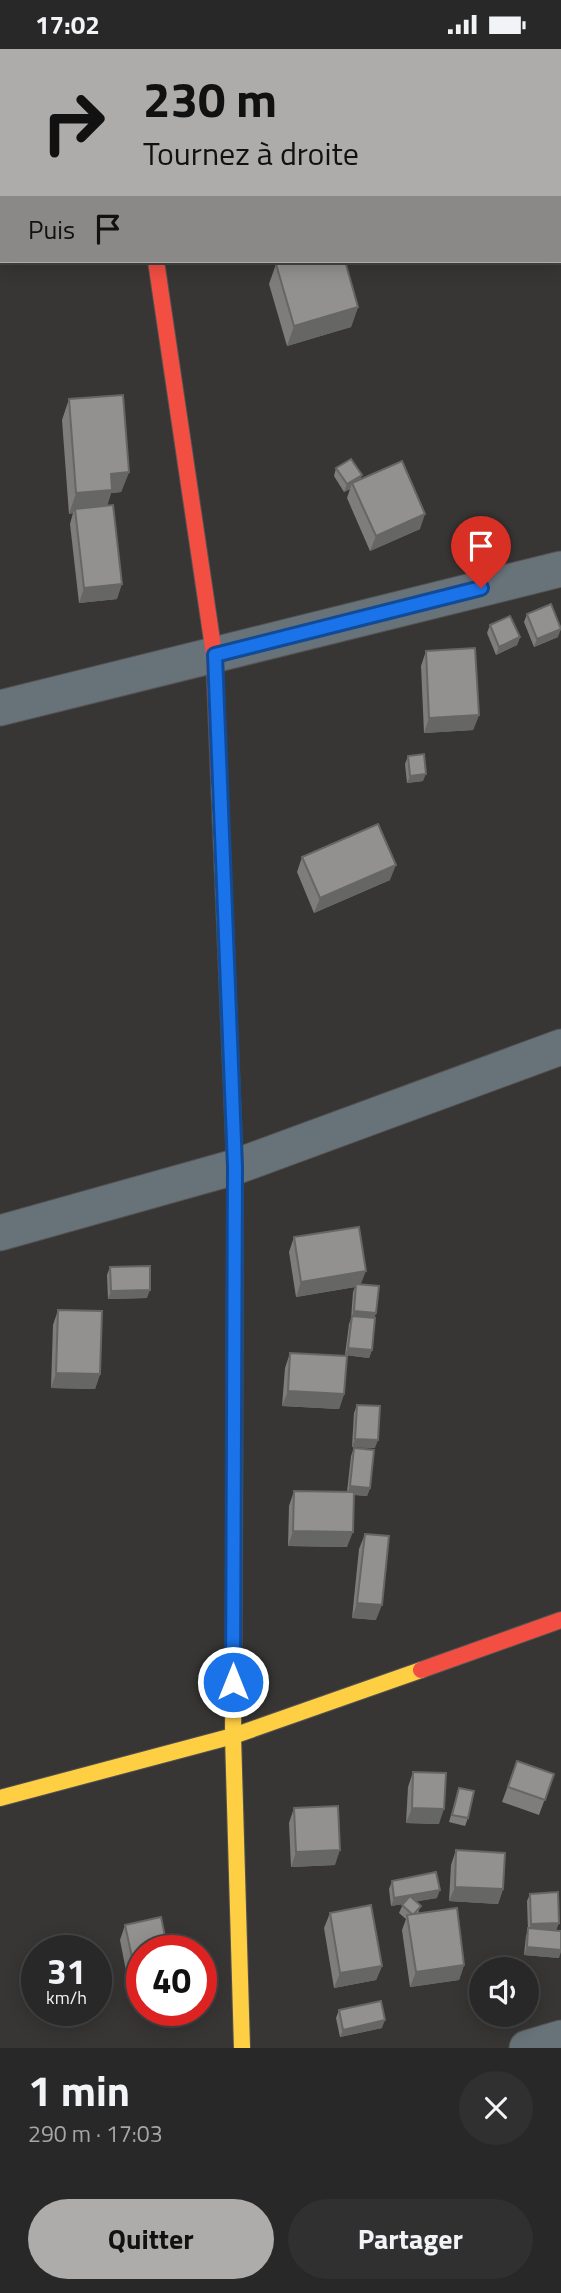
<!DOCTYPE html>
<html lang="fr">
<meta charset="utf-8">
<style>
body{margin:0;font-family:"Titillium Web",sans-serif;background:#313030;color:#f1f3f6;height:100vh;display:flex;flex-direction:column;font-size:26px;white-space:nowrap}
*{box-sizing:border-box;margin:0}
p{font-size:23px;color:#a5a6a8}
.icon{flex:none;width:38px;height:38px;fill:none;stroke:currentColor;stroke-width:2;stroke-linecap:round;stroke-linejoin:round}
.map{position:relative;height:1999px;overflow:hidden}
.sheet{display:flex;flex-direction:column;background:#292828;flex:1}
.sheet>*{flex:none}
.top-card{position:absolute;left:0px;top:0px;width:562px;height:214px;box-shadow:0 4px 18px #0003,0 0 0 2px #454445;background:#aeacab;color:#111;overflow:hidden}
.buttons{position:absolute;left:469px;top:1908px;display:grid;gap:14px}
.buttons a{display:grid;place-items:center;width:70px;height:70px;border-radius:50%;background:#292828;box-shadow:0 4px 18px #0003,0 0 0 2px #454445;font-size:35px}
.speed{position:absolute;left:21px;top:1886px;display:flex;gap:14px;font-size:35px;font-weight:700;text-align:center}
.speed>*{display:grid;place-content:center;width:91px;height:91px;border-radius:50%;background:#292828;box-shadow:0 4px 18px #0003,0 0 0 2px #454445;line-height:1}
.speed small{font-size:18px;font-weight:400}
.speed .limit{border:10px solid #d22;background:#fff;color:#111}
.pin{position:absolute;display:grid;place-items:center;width:60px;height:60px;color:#fff;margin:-72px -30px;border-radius:50% 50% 50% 0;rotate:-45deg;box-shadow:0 0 7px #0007}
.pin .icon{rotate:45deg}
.me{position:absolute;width:77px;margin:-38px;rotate:0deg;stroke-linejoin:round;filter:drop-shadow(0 0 5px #0008)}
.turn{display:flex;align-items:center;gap:24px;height:147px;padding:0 28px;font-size:32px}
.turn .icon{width:91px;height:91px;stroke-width:2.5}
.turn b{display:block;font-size:49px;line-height:60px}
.then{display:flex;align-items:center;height:66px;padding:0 28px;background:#0003;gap:14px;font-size:26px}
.round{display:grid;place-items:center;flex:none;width:74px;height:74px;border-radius:37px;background:#313030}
.summary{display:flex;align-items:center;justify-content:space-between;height:119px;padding:0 28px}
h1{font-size:42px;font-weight:700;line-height:52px}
.action{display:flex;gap:14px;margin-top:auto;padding:14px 28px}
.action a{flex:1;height:80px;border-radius:42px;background:#aeacab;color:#111;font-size:28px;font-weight:700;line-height:80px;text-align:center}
.action a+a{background:#313030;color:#f1f3f6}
.status{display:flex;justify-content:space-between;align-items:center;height:49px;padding:0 35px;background:#292828;direction:ltr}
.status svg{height:19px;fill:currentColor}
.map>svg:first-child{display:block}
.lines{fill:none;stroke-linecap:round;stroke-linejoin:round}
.street-casing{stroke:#545352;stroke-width:37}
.fast-casing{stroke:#545352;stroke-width:18}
.slow-casing{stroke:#545352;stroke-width:18}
.jam-casing{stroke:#545352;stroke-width:18}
.street{stroke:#677279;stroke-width:35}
.fast{stroke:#16e098;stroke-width:16}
.slow{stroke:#ffcf43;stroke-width:16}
.jam{stroke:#f24e42;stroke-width:16}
.wall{fill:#7e7d7c}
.shaded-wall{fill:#666665}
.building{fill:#929190;stroke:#666665;stroke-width:2}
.route-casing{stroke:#114b97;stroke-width:18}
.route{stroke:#1a73e8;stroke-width:12}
</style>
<div class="status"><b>17:02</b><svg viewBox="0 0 49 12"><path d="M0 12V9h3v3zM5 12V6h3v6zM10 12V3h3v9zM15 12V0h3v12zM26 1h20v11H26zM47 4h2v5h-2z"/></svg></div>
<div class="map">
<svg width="561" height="1999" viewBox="0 0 561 1999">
<rect width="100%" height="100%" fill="#373635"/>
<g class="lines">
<defs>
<g id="street">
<path d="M105,0V2"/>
<path d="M560,30L561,29"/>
<path d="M0,659L561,520"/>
<path d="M0,1184L235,1118L561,998"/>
<path d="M527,1999L561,1989"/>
</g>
<path id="fast" d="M234,1533L235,1163"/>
<g id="slow">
<path d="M219,730L235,1118V1163"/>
<path d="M234,1533L233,1687L242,1999"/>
<path d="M0,1749L233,1687L421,1621"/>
</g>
<g id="jam">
<path d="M156,212L214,605L219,730"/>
<path d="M421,1621L561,1571"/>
</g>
</defs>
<use href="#street" class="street-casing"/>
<use href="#fast" class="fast-casing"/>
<use href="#slow" class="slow-casing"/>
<use href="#jam" class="jam-casing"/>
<use href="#street" class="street"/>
<use href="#fast" class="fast"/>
<use href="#slow" class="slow"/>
<use href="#jam" class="jam"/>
</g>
<g class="wall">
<path d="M276,215L358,258L351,278L287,297L269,235Z"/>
<path d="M69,350L129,423L121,443L111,444L107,457L117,550L79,554L70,475L73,464L69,465L62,371Z"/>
<path d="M336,419L362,426L360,431L420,480L370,502L347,449L350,440L344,443L334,427Z"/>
<path d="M527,565L558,588L534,598L524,573Z"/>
<path d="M490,576L520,588L517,596L496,606L487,584Z"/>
<path d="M426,602L479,666L473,681L424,684L421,617Z"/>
<path d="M408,707L423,732L407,734L405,715Z"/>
<path d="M302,808L390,831L314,864L297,823Z"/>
<path d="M294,1188L361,1236L376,1264L374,1269L372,1301L369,1309L345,1306L349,1275L351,1270L353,1243L355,1238L296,1248L289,1203Z"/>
<path d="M110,1218L147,1249L108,1250L107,1226Z"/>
<path d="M58,1261L100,1325L95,1340L51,1339L53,1276Z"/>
<path d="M290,1304L344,1345L339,1360L282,1357L285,1319Z"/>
<path d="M357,1356L375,1399L352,1398L354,1364Z"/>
<path d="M354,1399L370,1439L367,1447L354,1446L347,1498L288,1497L289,1457L294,1442L347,1443L351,1407Z"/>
<path d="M365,1485L376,1571L352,1569L359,1500Z"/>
<path d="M517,1712L554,1725L539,1766L502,1753Z"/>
<path d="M413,1723L439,1775L406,1774L408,1738Z"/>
<path d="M459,1739L468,1769L465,1777L449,1773Z"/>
<path d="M294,1759L335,1816L291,1818L289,1774Z"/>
<path d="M456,1801L503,1840L498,1855L449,1852L451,1816Z"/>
<path d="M392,1832L437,1849L417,1852L419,1864L464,1916L459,1931L410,1938L402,1881L406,1870L399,1864L403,1855L391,1857L389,1840Z"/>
<path d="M530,1845L559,1874L556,1881L559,1909L524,1906L526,1887L528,1881L527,1852Z"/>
<path d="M330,1864L382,1917L376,1931L334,1939L324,1879Z"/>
<path d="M125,1876L142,1902V1934L129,1937L120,1891Z"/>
<path d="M339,1961L382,1979L340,1988L336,1969Z"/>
</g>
<g class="shaded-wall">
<path d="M358,258L351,278L287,297L294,277Z"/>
<path d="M129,423L121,443L111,444L105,462L75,460L73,464L69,465L76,444L111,425Z"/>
<path d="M362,426L359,434H352L350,440L344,443L347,435Z"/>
<path d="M425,465L420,480L370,502L376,487Z"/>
<path d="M122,535L117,550L79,554L84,539Z"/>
<path d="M561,580L558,588L534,598L537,590Z"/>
<path d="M520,588L517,596L496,606L499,598Z"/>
<path d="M479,666L473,681L424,684L429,669Z"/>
<path d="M426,725L423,732L407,734L410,727Z"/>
<path d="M396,816L390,831L314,864L320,849Z"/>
<path d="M366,1222L360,1237L356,1235L355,1238L296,1248L301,1233Z"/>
<path d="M150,1241L147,1249L108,1250L111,1242Z"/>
<path d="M354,1262L376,1264L373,1272L351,1270Z"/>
<path d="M348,1299L372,1301L369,1309L345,1306Z"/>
<path d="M56,1324L100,1325L95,1340L51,1339Z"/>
<path d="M288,1342L344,1345L339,1360L282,1357Z"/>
<path d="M355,1390L378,1391L375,1399L352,1398Z"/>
<path d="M350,1437L370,1439L367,1447L347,1445Z"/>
<path d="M293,1482L353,1483L347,1498L288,1497Z"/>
<path d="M357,1554L382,1556L376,1571L352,1569Z"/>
<path d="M412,1759L444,1760L439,1775L406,1774Z"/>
<path d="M340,1801L335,1816L291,1818L296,1803Z"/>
<path d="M455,1838L503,1840L498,1855L449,1852Z"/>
<path d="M440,1841L437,1849L391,1857L394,1849Z"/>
<path d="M559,1874L556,1881L528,1883L531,1875Z"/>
<path d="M527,1898L561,1901V1903L559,1909L524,1906Z"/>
<path d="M464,1916L459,1931L410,1938L416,1923Z"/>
<path d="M382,1917L376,1931L334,1939L340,1924Z"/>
<path d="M142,1920V1934L129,1937L135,1922Z"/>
<path d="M385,1971L382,1979L340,1988L343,1981Z"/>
</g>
<g class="building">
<path d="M287,212H345L358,258L294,277L276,215Z"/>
<path d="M123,346L129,423L111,425L112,441L76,444L69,350Z"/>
<path d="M351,410L362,426L347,435L336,419Z"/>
<path d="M402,412L425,465L376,487L352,434Z"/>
<path d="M113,456L122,535L84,539L75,460Z"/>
<path d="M551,555L561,580L537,590L527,565Z"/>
<path d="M510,567L520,588L499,598L490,576Z"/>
<path d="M475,599L479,666L429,669L426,602Z"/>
<path d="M424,705L426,725L410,727L408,707Z"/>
<path d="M378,775L396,816L320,849L302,808Z"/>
<path d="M359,1178L366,1222L301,1233L294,1188Z"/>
<path d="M150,1217V1241L111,1242L110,1218Z"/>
<path d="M356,1235L379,1237L376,1264L354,1262Z"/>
<path d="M58,1261L102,1262L100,1325L56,1324Z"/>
<path d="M352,1267L375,1269L372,1301L348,1299Z"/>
<path d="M290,1304L347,1307L344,1345L288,1342Z"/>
<path d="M357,1356L380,1357L378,1391L355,1390Z"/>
<path d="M354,1399L374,1401L370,1439L350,1437Z"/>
<path d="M294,1442L354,1443L353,1483L293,1482Z"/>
<path d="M365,1485L389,1487L382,1556L357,1554Z"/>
<path d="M517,1712L554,1725L545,1751L508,1738Z"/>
<path d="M413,1723L446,1724L444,1760L412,1759Z"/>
<path d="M459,1739L474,1742L468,1769L452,1766Z"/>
<path d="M338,1757L340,1801L296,1803L294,1759Z"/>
<path d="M456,1801L505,1804L503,1840L455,1838Z"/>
<path d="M436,1823L440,1841L394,1849L392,1832Z"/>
<path d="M558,1843L559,1874L531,1875L530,1845Z"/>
<path d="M410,1847L421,1857L413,1866L402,1856Z"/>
<path d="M371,1856L382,1917L340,1924L330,1864Z"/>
<path d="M457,1859L464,1916L416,1923L407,1866Z"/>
<path d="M161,1868L168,1902H142V1920L135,1922L125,1876Z"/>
<path d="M528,1879L561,1882V1901L527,1898Z"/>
<path d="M381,1952L385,1971L343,1981L339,1961Z"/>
</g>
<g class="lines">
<defs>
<path id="route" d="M233,1633L235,1118L215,606L481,539"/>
</defs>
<use href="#route" class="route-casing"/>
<use href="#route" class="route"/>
</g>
</svg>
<div class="buttons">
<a><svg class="icon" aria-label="sound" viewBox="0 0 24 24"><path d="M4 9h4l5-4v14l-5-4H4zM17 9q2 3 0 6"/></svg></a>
</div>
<div class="speed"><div>31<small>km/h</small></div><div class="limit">40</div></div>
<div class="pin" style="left:481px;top:539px;background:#d93025"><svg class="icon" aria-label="arrive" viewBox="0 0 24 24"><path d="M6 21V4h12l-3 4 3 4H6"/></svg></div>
<svg class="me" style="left:233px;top:1633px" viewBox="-20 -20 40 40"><circle r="17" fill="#1a73e8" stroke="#fff" stroke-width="3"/><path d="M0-11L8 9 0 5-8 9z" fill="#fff"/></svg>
<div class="top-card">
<div class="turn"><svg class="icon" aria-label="right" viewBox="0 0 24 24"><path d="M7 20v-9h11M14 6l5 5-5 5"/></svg><div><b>230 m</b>Tournez à droite</div></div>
<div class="then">Puis<svg class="icon" aria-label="arrive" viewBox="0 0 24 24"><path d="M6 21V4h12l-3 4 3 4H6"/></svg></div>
</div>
</div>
<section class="sheet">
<div class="summary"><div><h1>1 min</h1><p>290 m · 17:03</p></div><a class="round"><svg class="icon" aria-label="close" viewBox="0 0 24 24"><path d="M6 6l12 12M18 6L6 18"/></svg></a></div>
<div class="action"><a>Quitter</a><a>Partager</a></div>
</section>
